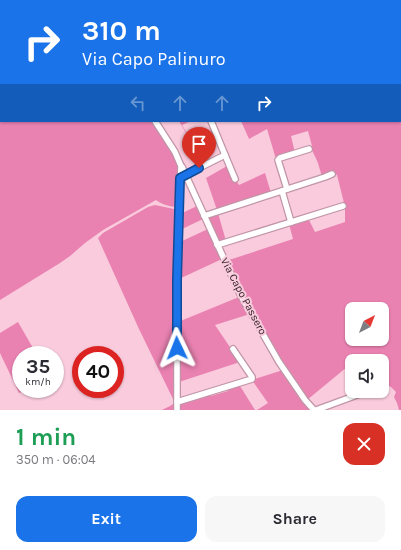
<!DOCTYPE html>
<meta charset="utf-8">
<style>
body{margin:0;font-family:Karla,sans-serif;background:#f7f7f7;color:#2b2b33;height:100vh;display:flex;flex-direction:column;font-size:15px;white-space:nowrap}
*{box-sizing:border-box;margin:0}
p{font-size:13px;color:#7c7c81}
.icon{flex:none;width:22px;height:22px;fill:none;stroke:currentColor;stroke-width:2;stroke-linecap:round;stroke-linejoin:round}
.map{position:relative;height:410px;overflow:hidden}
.side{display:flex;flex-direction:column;background:#fff;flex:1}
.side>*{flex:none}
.guide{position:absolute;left:0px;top:0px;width:401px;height:122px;box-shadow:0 1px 3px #0004;background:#1a73e8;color:#fff;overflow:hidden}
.needle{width:26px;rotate:42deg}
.controls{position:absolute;left:345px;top:302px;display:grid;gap:8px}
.controls a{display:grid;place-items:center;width:44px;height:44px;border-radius:8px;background:#fff;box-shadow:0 1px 3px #0004;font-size:20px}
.speed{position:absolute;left:12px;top:346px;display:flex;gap:8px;font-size:20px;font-weight:700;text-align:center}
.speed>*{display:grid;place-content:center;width:52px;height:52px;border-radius:50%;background:#fff;box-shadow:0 1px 3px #0004;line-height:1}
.speed small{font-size:10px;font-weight:400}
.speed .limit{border:6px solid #d22;background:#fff;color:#111}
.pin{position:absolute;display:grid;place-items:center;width:34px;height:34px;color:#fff;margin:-41px -17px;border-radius:50% 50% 50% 0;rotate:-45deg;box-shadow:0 0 4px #0007}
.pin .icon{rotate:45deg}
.me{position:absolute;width:44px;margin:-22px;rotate:358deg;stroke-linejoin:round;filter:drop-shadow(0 0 3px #0008)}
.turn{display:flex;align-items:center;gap:14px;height:84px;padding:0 16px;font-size:18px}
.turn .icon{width:52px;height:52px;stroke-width:2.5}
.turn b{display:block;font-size:28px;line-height:34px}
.lanes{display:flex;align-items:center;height:38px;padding:0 16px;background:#0003;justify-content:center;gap:20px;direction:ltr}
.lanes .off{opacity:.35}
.round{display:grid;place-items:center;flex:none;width:42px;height:42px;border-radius:12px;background:#f7f7f7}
.overview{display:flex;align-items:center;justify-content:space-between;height:68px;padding:0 16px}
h1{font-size:24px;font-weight:700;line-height:30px;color:#1e9e55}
.action{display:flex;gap:8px;margin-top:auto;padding:8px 16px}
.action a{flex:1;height:46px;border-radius:12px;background:#1a73e8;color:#fff;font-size:16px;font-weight:700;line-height:46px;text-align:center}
.action a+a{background:#f7f7f7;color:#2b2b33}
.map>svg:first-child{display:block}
.green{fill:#ea82b1;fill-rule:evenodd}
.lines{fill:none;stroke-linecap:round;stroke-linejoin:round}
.minor-casing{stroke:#c095a6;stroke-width:8}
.minor{stroke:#fff;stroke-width:5.5}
.route-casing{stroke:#114b97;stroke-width:10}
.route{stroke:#1a73e8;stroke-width:7}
.labels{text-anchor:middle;stroke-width:4;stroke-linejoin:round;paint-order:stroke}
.street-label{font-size:11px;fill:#322128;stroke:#f9cbdd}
</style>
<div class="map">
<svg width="401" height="410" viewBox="0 0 401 410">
<rect width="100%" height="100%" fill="#f9cbdd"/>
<g class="green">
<path d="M0,0H22V1H1V92L0,91Z"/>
<path d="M199,0H401V410H399L397,403L394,397L396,392L391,387L384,383C392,351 372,355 348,355L347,367L307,400L288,373L244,297L226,261L293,239L289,224L308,218L315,232L345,222V207L337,175C331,170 328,173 322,177L318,163L312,150V146L308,131L291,136L295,153L276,159L267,129L249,139L241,121H400V1H200ZM352,309H382V339H352Z"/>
<path d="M0,118L1,121L5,122L7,121H153L168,144L179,166L177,207C170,207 161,204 156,200L103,230L85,243L70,256L60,263L0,300Z"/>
<path d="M179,121H191L182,125L197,150L203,164L202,165L196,150Z"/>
<path d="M227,166L235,182H237L239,185L265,173L271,193L217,210L206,178Z"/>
<path d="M155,205L174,209L178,213L176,410H162L170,406L173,404V399L139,329L98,238L103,233L148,207Z"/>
<path d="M197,206L203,219L180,230V214Z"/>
<path d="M218,213L226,241L218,243L207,219H209L208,216Z"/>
<path d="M208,229L222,259L179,279L180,242Z"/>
<path d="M239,297L250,314L215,325L240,362L179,382L178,322Z"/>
<path d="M18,322L37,355H21V389H28L19,393L0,353V333Z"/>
<path d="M283,370L308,407L310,410H257L268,403L252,380Z"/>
<path d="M240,386L255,410H179L178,403L209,393L211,396L228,391V389Z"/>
</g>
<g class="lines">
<defs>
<g id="minor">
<path d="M67,0L68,1"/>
<path d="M154,0L155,1"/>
<path d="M183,1L184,0"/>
<path d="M155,121L175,152L181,166L177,280V410"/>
<path d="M225,155L235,179"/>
<path d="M182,167L241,296L279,362L305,400L314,410"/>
<path d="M183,176L225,155L211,121"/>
<path d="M287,189L278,160L280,158L309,149"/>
<path d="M282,191L291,222"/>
<path d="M204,216L325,177L332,174"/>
<path d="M217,245L343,206"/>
<path d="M177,402L252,379V377L233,349"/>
<path d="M316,410L368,391"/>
</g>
</defs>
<use href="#minor" class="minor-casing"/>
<use href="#minor" class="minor"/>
</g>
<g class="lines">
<defs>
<path id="route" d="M177,348V280L180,178L199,168"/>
</defs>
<use href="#route" class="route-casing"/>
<use href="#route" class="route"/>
</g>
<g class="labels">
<g class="street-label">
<text transform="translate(244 296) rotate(62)" y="4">Via Capo Passero</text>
</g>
</g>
</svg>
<div class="controls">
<a><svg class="needle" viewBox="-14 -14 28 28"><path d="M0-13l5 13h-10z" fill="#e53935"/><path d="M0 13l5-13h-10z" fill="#7c7c81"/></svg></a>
<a><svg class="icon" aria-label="sound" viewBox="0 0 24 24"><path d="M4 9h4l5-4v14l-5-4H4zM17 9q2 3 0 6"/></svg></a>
</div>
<div class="speed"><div>35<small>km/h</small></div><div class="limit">40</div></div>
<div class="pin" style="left:199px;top:168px;background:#d93025"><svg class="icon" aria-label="arrive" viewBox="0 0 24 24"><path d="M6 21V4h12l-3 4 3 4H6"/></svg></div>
<svg class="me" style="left:177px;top:348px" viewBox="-20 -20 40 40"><path d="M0-17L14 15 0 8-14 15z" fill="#1a73e8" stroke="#fff" stroke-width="4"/></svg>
<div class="guide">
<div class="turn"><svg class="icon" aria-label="right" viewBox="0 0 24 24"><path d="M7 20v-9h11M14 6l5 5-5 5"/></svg><div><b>310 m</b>Via Capo Palinuro</div></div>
<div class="lanes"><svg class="icon off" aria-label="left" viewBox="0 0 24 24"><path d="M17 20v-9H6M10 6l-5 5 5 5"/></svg><svg class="icon off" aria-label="ahead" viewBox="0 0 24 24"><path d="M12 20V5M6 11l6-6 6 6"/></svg><svg class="icon off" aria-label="ahead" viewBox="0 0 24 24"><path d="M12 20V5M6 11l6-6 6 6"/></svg><svg class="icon" aria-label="right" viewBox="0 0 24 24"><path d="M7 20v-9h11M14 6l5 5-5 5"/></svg></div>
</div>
</div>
<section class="side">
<div class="overview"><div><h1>1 min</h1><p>350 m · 06:04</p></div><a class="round" style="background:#d93025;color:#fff"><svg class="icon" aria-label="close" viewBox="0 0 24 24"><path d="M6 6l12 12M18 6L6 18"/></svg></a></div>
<div class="action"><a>Exit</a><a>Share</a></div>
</section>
